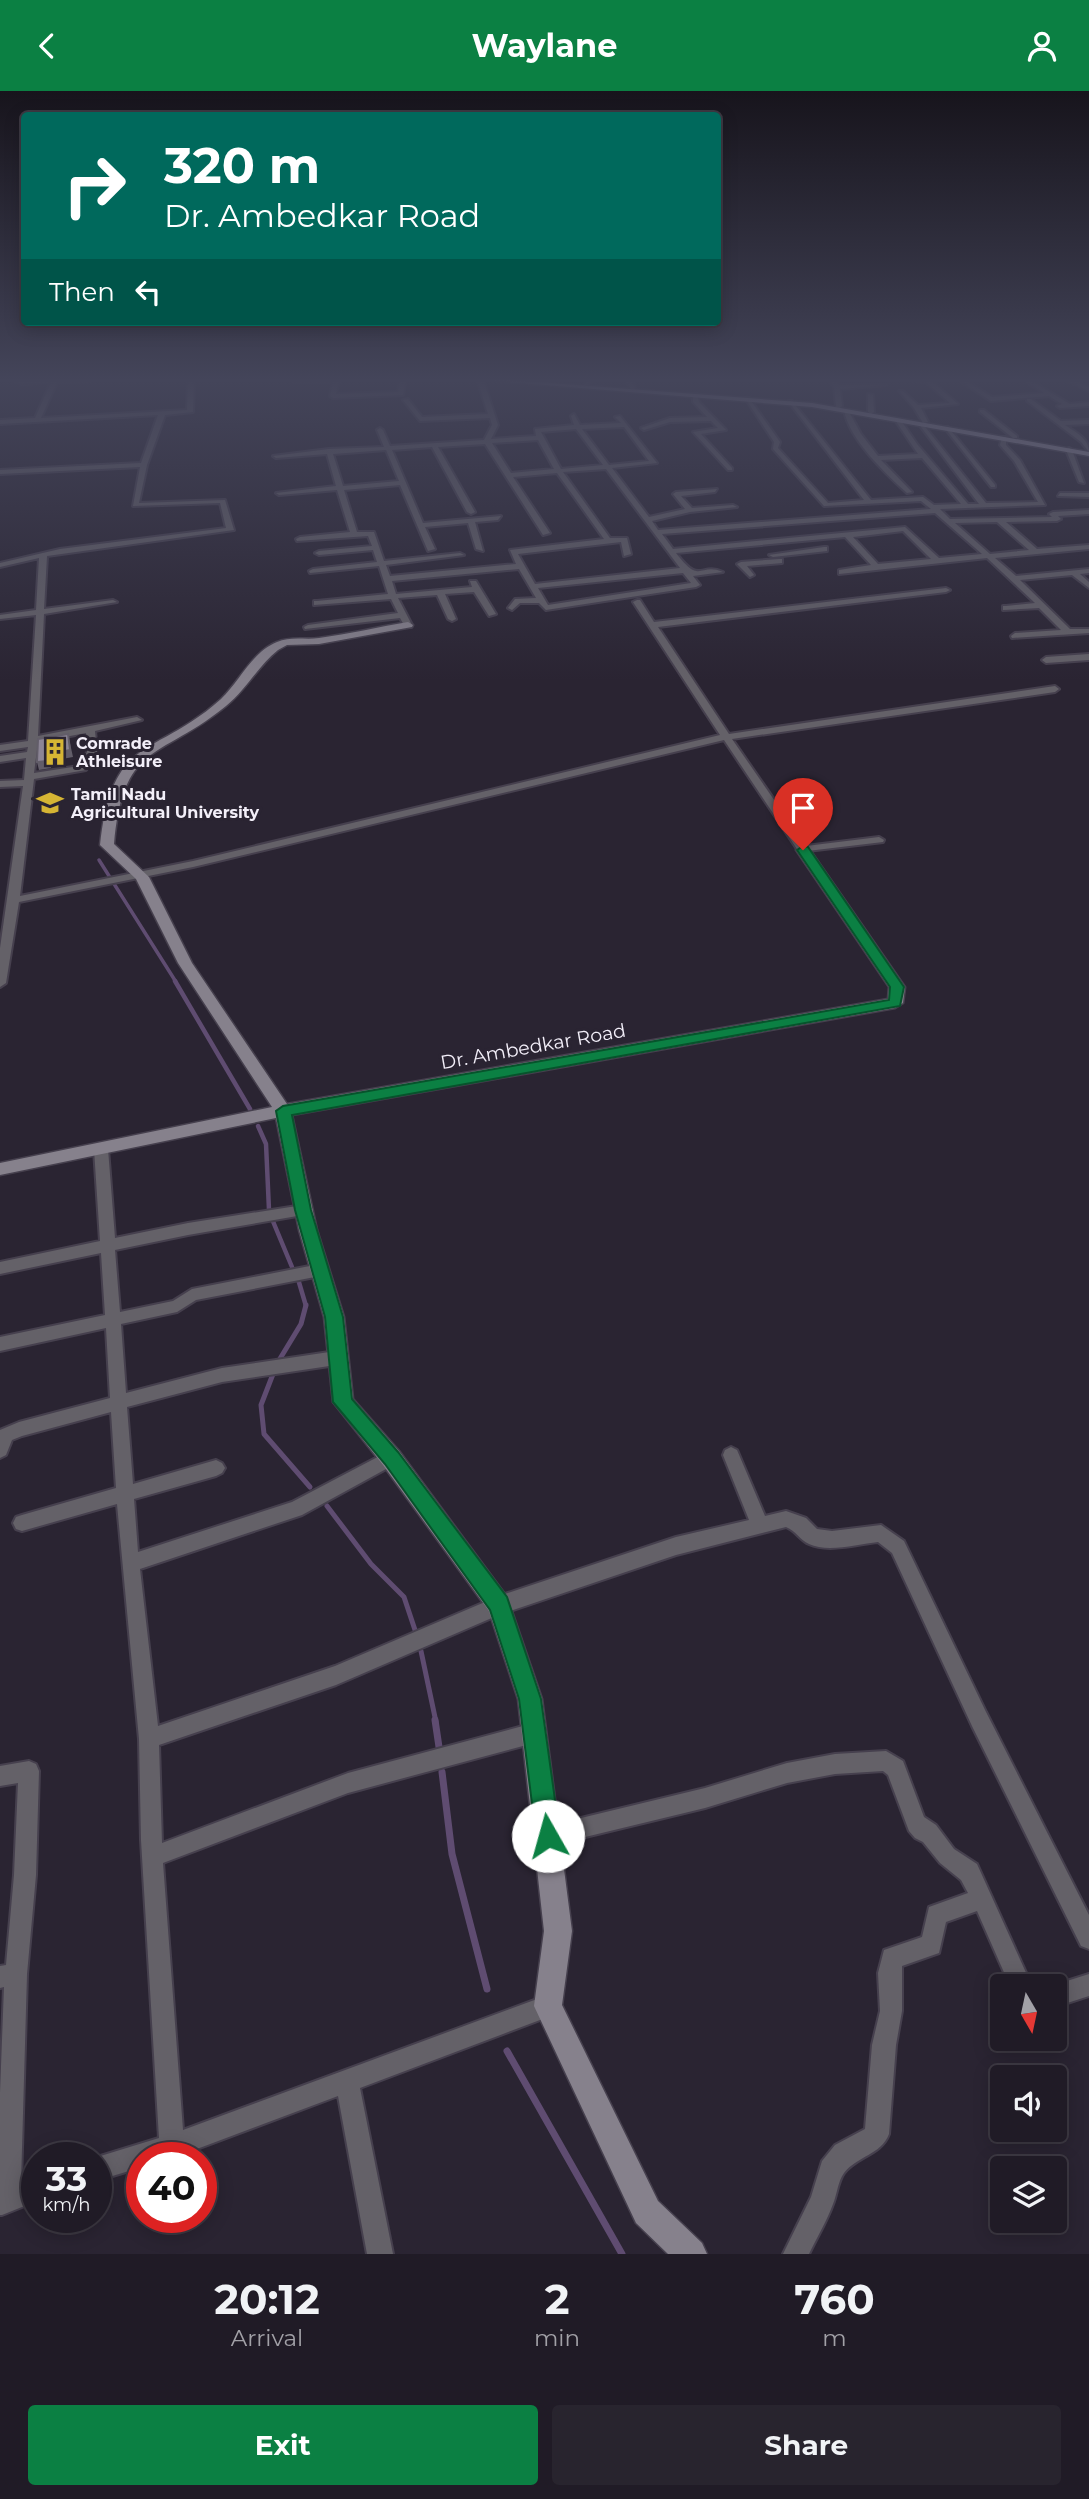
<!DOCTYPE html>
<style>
body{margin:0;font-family:Montserrat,sans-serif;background:#28242e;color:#f1f3f6;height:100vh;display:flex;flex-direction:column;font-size:26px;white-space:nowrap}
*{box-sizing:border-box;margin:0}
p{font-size:23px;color:#a2a1a7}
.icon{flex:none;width:38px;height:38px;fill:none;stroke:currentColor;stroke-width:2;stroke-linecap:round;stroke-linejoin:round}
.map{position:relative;height:2163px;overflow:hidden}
.sheet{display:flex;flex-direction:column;background:#201b26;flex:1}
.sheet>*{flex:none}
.hud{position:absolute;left:21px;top:21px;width:700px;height:214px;border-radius:7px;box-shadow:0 4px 18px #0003,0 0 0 2px #3d3943;background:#00695c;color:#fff;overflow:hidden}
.needle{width:46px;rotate:171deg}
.buttons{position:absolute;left:990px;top:1883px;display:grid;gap:14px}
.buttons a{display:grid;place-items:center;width:77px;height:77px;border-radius:7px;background:#201b26;box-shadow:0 4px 18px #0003,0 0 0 2px #3d3943;font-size:35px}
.speed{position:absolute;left:21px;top:2051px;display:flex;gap:14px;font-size:35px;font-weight:700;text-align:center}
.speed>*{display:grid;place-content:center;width:91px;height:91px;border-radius:50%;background:#201b26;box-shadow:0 4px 18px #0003,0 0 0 2px #3d3943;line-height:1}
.speed small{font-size:18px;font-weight:400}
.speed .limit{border:10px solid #d22;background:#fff;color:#111}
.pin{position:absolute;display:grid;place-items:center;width:60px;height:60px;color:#fff;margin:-72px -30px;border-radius:50% 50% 50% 0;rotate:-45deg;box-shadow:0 0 7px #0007}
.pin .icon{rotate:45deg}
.me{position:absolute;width:77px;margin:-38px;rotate:353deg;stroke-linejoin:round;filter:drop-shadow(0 0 5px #0008)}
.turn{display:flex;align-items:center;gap:24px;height:147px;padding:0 28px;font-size:32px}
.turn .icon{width:91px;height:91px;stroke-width:2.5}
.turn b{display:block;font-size:49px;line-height:60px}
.then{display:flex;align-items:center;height:66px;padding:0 28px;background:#0003;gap:14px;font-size:26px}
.eta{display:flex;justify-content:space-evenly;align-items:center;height:119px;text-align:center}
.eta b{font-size:42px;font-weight:700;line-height:49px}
.action{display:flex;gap:14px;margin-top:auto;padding:14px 28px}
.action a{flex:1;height:80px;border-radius:7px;background:#0b8043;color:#fff;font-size:28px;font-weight:700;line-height:80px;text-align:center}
.action a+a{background:#28242e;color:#f1f3f6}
header{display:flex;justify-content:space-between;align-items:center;height:91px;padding:0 28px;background:#0b8043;color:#fff;font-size:32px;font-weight:700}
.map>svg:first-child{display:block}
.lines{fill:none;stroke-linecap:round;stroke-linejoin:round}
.stream-far3{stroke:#5f4c71;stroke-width:3.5}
.stream-far2{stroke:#5f4c71;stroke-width:4.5}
.stream-far1{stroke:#5f4c71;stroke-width:5}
.stream{stroke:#5f4c71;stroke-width:7}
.street-casing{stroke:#46404e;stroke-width:4}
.secondary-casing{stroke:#46404e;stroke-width:3}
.primary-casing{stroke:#46404e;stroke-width:3}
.street{fill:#646168;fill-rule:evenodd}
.secondary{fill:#86818c;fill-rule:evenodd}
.primary{fill:#a09aa9;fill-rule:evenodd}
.shaded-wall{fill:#625d69}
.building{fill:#8c8596;stroke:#625d69;stroke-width:2}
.route{fill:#0b8043;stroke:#07532c;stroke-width:2}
.labels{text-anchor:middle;stroke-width:6;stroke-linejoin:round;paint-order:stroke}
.far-poi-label{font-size:16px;font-weight:bold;fill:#f3eff9;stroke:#2a2432;text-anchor:start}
.street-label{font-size:19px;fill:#f3eff9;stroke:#2a2432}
</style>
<header><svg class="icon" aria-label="back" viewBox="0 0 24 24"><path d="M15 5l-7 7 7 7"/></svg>Waylane<svg class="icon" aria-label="person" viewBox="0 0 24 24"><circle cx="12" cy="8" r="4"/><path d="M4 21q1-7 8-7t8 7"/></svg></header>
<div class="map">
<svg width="1089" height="2163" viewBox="0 0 1089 2163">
<rect width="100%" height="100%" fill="#2a2432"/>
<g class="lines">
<path class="stream-far3" d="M99,769L176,891"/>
<g class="stream-far2">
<path d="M175,890L250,1018"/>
<path d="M258,1035L266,1053L269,1119"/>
<path d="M272,1128L292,1176"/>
<path d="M298,1188L306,1215"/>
</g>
<g class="stream-far1">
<path d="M278,1271L301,1233L306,1214"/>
<path d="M273,1283L261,1314L264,1343L310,1396"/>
<path d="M327,1415L371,1473L404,1506L415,1539"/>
<path d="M421,1560L436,1631"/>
</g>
<g class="stream">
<path d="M435,1629L439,1656"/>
<path d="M442,1681L452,1763L487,1898"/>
<path d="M507,1960L622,2163"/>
</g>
<defs>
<g id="street">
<path d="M8,288H94L91,290L57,291L41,327L187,319L188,288H194L193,321L165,324L147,374L139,412L225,409L234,439L47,465L44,518L113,509L117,511L44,523L38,645L137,626L142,629L95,640L97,661L86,679L34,688L20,805L193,770L720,644L633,511L637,509H640L654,531L946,497L950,499L946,501L658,536L729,643L1055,595L1059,598L1055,601L732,648L806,755L879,746L884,749L883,751L799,761L724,649L193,776L19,811L6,892L0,896V857L23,695L0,696V690L24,689L26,667L0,671V665L27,661L28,656L0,660V654L28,650L36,524L0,528V524L36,519L39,467L0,476V472L60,458L226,437L220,412L133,415L140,376L0,383V379L141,372L158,324L0,333V329L35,327L51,291L21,293ZM86,642L87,661L79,675L34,682L38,651Z"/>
<path d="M296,288H339L336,303L398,301L400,288H406L403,304L333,307L330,305L333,291H294Z"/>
<path d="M477,288H483L498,334L491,348L536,345L535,338L574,334L571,325L574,323L580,334L621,332L615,326L620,325L657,372L612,377L649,426L685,418L673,403L676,401L717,398L715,401L681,405L692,417L733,414L737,416L690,421L652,430L658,439L931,418L921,410L824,415L773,358L774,351L745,307H749L780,351L778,357L828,412L864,409L788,310H792L871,409L923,406L934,414L961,413L922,367L881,369L912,401L907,402C885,382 849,348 844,319H848L861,343L878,365L918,363L895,329L900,328L917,353L968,413H979L918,332H922L986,412L1038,411L1014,370L1000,354L1002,346H1006V354L1020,369L1045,414L940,418L950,428L1052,426L1049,423L1053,421L1089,419V423L1058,425L1061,428L1057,430L1006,431L1037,458L1089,454V458L995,467L1016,485L1089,478V482L1080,483L1089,491V497L1072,484L1020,489L1070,538H1089V542L1012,547L1011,545L1015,542L1061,539L1039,517L1003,519V515H1006L1035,512L987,467L839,483V479L871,474L845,446L676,462C701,495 699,471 723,481L693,485L700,494L696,496L546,519L539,512H520L512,519L508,517L515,508L536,507L519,478L392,490L396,503L472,496L470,490H476L496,523L489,525L474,501L445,503L456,528L452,530L448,528L437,504L398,507L412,534L411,536H405L400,527L305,538L304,536L308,534L398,522L391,508L314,514V510H317L388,503L379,475L310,482L309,480L313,478L377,471L373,459L319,464L315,462L319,460L372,455L368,445L297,450L296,448L300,446L350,441L337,399L279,404L276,402L336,395L327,363L276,367L273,365L329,358L384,356L377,339L380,337L383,339L390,355L484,349L492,334L490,327L420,330L403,309L408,308L422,326L488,323ZM624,336L649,370L609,374L582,338ZM576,338L603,374L561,378L541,341ZM538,349L554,378L511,382L492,352ZM485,353L543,444L550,442L513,386L557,382L604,448L510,459L516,473L390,485L386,474L464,464L460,462L384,470L374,441H357L344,399L400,394L428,460L435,458L425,436L468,432L476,458L483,460L475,431L498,429L501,425L423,432L392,359L432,356L467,421L471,423L475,421L438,356ZM386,359L399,390L343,395L333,363ZM606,378L680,477L535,493L518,463L621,451L624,465L631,463L627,447H610L563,381ZM935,422L982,463L939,467L905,436L673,458L662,443ZM997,431L1029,459L990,463L955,432ZM903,440L931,468L878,473L853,446ZM683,482L691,492L548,514L538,497Z"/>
<path d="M588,288H594L589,294H585Z"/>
<path d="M625,288H631L636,300H632Z"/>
<path d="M829,288H835L839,294H886L840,298L842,315L836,320L833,318L836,315L834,296Z"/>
<path d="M901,288H929L958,313L921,317L928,331L923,332L914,317L899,300H903L918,314L950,312L926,291Z"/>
<path d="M957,288H963L992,306L1044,302L1022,288H1028L1070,313L1089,311V315L1060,317L1057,315L1062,313L1049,305L991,310Z"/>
<path d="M1064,288H1071L1089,296V300Z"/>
<path d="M693,303H697L699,311L726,339L701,343L732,377V379H728L693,341L718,337L711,330L670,331L644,339L641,337L670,327L707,326L693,311Z"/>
<path d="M868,303L873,304L874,321L871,323L868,321Z"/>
<path d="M1027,308H1031L1061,330L1089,329V333L1065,334C1075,341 1089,347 1089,361L1081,351L1027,310Z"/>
<path d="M980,319H984L1017,345V347H1013L980,321Z"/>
<path d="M944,336H948L995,394V396H991Z"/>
<path d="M1069,357L1072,359L1084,392L1079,391L1066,359Z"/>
<path d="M1060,402H1089V406L1058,405Z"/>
<path d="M824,456H827V460L773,466L769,464Z"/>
<path d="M779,468H782V472L747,475L754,484L750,486L737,473L741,471Z"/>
<path d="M1089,563V569L1046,572L1042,569L1046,566Z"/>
<path d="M101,1053L108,1058L115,1147L188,1132L303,1114L308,1115L310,1119L308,1123L303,1124L188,1144L115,1159L120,1221L173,1210L192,1198L320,1173L325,1175L328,1179L325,1183L320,1185L196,1209L177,1221L121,1233L126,1302L222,1277L336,1260L342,1262L344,1267L342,1272L336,1274L222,1291L127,1316L133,1393L216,1369L222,1372L225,1377L222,1382L216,1385L134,1408L138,1461L292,1411L391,1359L397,1362L399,1367L397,1372L302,1424L140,1478L158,1635L335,1575L499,1505L676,1446L749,1429L723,1364L725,1359L731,1356L737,1359L765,1425L786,1420L806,1427L817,1438L832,1440L881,1434L904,1450L986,1621L1089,1824V1858L1081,1855L972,1635L892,1462L878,1451C858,1453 828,1462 809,1453C800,1449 796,1440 786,1436L676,1464L501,1523L336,1594L159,1654L162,1752L348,1682L534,1632L541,1635L544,1642L541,1649L534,1652L348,1702L163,1772L183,2039L548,1904L556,1907L559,1915L556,1923L548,1926L360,1997L393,2163H367L338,2005L173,2067H142V2076L96,2090V2067H94L159,2047L141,1749L139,1648L117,1413L22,1440L16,1438L13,1432L16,1426L22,1424L116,1397L111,1321L22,1345L12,1349L6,1364L0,1367V1339L19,1331L110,1307L106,1237L0,1260V1246L105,1224L101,1162L0,1183V1171L100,1150L94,1058Z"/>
<path d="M886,1660L903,1670L924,1726L936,1734L954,1758L977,1773L1032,1895H1010L977,1820L946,1831L939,1862L902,1875V1920L896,1954L889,2043C881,2064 857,2065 844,2082C838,2090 837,2103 833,2113C827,2130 817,2146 809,2163H783L811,2106L822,2070L835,2054L865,2038L872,1954L880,1920L878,1882L884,1859L922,1846L929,1816L968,1802L961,1789L940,1772L923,1751L915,1747L909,1740L888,1684L883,1680L835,1683L787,1692L705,1717L548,1755L541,1752L538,1745L541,1738L548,1735L705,1697L787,1672L835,1663Z"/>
<path d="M29,1670L36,1673L39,1680L36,1784L27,1883L21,2092L37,2086V2110L2,2124H0V2002L4,1896L0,1897V1875L6,1874L14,1784L18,1692L0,1695V1675Z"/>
<path d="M1089,1883V1905L1055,1916V1895H1051Z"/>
</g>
<path id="secondary" d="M408,531L413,534L412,536L319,553L287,554L278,559C258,575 246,599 226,615C160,669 123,650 114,753L149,786L192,872L287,1013L888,908L889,896L796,759L803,755L808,756L905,896L903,912L895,917L292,1024L317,1139L344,1226L353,1308L399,1360L507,1506L542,1608L572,1840L562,1914L658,2110L702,2152L707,2163H668L636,2132L534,1915L544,1840L518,1608L489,1520L383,1374L333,1311L324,1226L299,1139L276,1027L0,1084V1072L272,1016L178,872L136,788L100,754C112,642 154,668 221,608C240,590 252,561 277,551C290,545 305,549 319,547C349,543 378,536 408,531Z"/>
<path id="primary" d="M471,288H499L812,312L1089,361V365L812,316Z"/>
</defs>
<use href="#street" class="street-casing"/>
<use href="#secondary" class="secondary-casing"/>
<use href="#primary" class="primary-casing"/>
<use href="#street" class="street"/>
<use href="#secondary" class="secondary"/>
<use href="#primary" class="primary"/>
</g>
<path class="shaded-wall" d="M68,643L73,666L51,670V677L39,679L37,671Z"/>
<path class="building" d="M68,643L70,659L49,663L48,670L37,671L38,648Z"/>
<linearGradient id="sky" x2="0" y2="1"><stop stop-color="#17141c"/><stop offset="0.49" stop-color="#44455a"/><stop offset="1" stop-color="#44455a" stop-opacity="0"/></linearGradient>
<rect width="1089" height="590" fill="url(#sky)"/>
<path class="route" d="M803,755L808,756L904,896L900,915L292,1024L311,1119L343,1226L352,1308L398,1361L507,1506L541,1608L560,1745L556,1753L548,1756L539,1753L536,1745L519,1608L490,1519L385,1373L333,1311L325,1226L295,1119L276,1020L283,1015L889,909L890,896L797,759Z"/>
<defs>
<symbol id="building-bare" viewBox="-9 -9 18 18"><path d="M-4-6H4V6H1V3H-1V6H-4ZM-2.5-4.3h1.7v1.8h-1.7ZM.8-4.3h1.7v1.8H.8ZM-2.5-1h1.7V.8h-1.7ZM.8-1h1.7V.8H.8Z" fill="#d6b534" stroke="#2a2432" stroke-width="2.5" paint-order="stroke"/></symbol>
<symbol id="university-bare" viewBox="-9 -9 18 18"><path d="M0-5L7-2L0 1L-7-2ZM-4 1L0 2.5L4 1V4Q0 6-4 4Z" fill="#d6b534" stroke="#2a2432" stroke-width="2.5" paint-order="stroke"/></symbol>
</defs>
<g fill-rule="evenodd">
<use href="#building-bare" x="36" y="642" width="38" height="38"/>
<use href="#university-bare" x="31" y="693" width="38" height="38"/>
</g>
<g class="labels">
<g class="far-poi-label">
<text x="76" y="658">Comrade<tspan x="76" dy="18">Athleisure</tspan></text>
<text x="71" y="709">Tamil Nadu<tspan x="71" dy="18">Agricultural University</tspan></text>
</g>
<g class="street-label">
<text transform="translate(533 955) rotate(-10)" y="7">Dr. Ambedkar Road</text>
</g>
</g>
</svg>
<div class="buttons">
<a><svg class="needle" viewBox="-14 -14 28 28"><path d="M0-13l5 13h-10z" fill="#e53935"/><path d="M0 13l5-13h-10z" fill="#a2a1a7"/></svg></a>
<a><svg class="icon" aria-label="sound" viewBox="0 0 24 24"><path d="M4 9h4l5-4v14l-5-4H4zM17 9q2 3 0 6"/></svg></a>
<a><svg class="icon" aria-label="layers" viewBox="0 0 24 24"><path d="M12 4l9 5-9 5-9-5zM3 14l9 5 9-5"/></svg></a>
</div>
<div class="speed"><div>33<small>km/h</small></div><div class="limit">40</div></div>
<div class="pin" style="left:803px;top:759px;background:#d93025"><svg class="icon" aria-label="arrive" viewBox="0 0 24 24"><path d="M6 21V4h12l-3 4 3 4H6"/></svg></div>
<svg class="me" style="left:548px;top:1745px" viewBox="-20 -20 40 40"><circle r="19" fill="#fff"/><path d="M0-13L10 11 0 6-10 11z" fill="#0b8043"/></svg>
<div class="hud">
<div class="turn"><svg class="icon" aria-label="right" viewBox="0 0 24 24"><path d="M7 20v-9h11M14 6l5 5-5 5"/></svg><div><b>320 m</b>Dr. Ambedkar Road</div></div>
<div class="then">Then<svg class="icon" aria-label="left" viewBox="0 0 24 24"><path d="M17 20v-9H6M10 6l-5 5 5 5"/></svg></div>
</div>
</div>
<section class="sheet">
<div class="eta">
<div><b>20:12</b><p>Arrival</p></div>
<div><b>2</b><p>min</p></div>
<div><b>760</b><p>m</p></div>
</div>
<div class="action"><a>Exit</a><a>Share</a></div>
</section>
